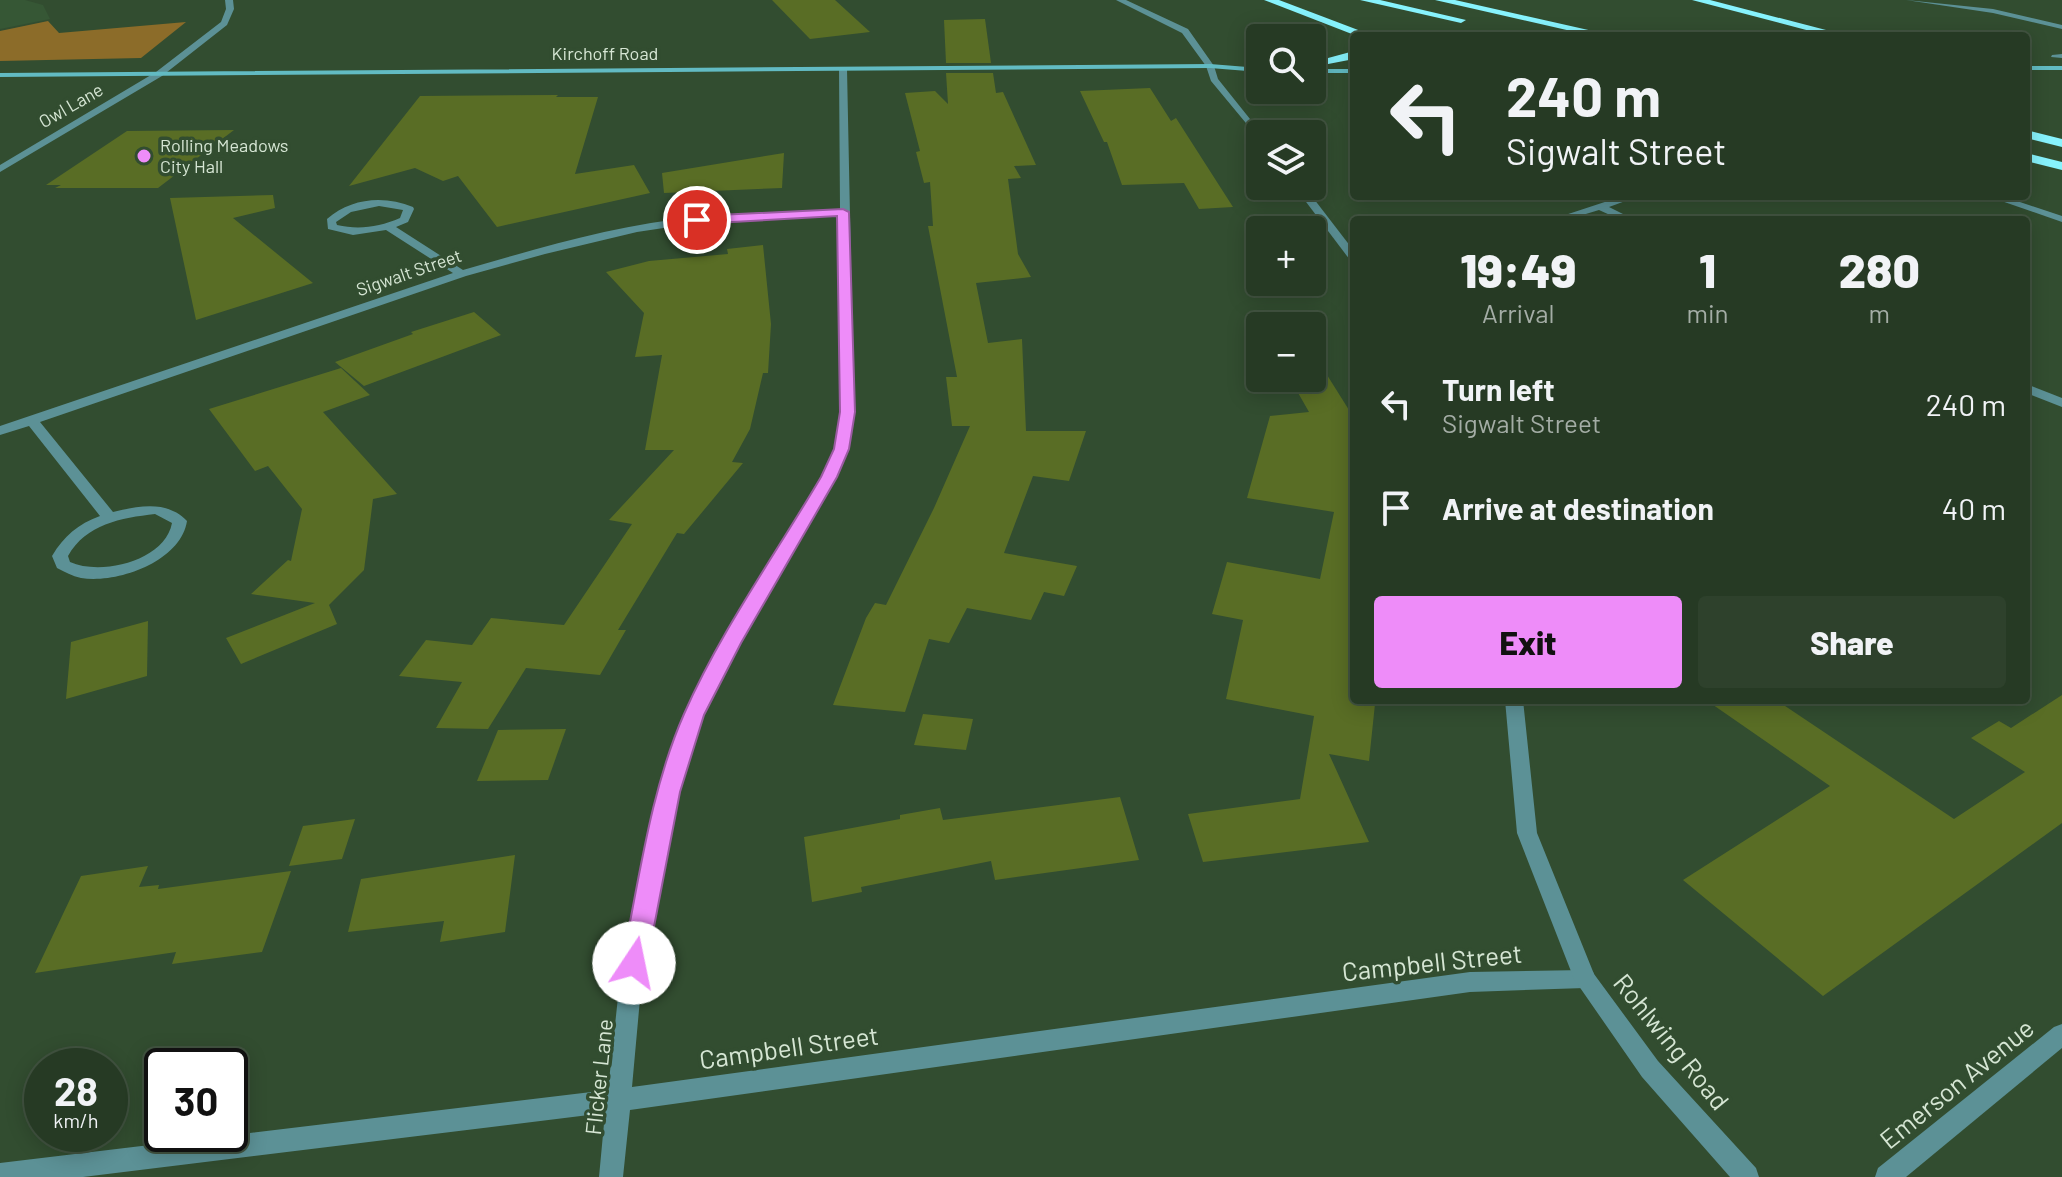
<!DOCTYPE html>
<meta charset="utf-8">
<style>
body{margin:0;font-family:Barlow,sans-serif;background:#2e412c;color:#f1f3f6;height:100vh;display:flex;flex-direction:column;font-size:30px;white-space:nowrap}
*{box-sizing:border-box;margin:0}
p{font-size:26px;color:#a4ada6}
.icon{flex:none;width:44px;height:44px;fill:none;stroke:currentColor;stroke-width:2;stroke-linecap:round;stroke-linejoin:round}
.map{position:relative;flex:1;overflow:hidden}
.side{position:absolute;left:1350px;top:216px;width:680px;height:488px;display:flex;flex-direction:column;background:#263a24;border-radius:8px;box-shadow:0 4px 20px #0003,0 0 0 2px #425441}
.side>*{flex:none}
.guide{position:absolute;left:1350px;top:32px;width:680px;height:168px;border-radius:8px;box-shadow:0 4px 20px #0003,0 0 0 2px #425441;background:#263a24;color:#f1f3f6;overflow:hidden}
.tools{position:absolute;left:1246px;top:24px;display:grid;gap:16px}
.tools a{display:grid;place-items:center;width:80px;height:80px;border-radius:8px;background:#263a24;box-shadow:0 4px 20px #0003,0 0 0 2px #425441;font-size:40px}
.speed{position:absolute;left:24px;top:1048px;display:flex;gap:16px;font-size:40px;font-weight:700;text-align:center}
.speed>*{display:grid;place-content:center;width:104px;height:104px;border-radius:50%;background:#263a24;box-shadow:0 4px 20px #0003,0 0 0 2px #425441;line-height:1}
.speed small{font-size:20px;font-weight:400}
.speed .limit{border:4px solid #111;border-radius:12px;background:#fff;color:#111}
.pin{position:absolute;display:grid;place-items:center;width:68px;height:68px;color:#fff;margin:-34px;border:4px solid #fff;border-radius:50%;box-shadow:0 2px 8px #0007}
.me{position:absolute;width:88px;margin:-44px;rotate:11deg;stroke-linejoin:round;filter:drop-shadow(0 0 6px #0008)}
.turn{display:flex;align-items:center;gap:28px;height:168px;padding:0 24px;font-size:36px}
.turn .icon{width:104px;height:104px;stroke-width:2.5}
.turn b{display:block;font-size:56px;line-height:68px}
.eta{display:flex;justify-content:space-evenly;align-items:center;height:136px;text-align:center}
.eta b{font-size:48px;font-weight:800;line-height:56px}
.button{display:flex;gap:16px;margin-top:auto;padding:16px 24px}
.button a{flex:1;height:92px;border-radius:8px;background:#ee8cf9;color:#111;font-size:32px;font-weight:800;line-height:92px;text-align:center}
.button a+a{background:#2e412c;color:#f1f3f6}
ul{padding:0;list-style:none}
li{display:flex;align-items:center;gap:24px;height:104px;padding:0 24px}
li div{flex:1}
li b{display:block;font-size:30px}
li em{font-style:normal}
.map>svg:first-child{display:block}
.built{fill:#365735}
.green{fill:#8c6c29}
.building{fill:#596d25}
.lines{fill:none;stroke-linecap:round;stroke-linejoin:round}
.minor{fill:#5c9196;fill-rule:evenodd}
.tertiary{fill:#5c9196;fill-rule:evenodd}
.secondary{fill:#62bbc3;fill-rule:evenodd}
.motorway{fill:#87f3fd;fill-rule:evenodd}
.route{fill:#ee8cf9;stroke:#9b5ba2;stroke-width:2}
.poi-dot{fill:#ee8cf9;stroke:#324d30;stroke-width:3}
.labels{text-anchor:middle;stroke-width:7;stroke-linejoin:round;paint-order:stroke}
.far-street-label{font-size:18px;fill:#d6e6d4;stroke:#324d30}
.far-poi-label{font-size:18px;fill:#d6e6d4;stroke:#324d30;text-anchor:start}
.street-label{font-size:22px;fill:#d6e6d4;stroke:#324d30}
.near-street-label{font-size:26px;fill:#d6e6d4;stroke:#324d30}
</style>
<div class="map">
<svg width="2062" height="1177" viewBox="0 0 2062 1177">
<rect width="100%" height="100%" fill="#324d30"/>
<path class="built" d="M0,0H25L43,5L50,19L0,29Z"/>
<path class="green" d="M48,21L59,33L186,22L141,58L0,61V31Z"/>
<g class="building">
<path d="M772,0H835L870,32L810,39Z"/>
<path d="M985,19L991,63H946L944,20Z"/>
<path d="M946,73H993L996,93L1003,92L1036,165L1014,166L1021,178L1008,179L1018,254L1031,277L976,283L988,343L1022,339L1026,431H1086L1069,481L1033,476L1004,553L1077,566L1064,596L1044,592L1031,620L967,608L949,643L929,639L905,712L833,705L866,618L875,603L886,605L934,508L970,426H952L946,377H957L928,226H933L930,182L924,183L916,152L920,151L905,93L935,91L948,104Z"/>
<path d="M1150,88L1171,121L1176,118L1233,207L1199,209L1184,183L1122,185L1107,142H1104L1080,91Z"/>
<path d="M558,95L556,97H598L575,174L634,165L650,193L497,227L458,176L443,181L415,168L349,186L420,96Z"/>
<path d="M234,130L158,188H55L61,185H46L127,131Z"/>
<path d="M784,153L782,188L664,193L662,173Z"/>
<path d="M273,195L275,208L233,218L313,283L196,320L170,198Z"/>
<path d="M763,245L771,324L768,373H763L750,429L732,462L743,463L684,534L677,533L618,630H626L600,675L526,668L488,729L436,728L462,682L399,676L426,640L472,645L491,618L564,625L632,524L609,520L674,450H645L662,355L635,357L644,313L606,272L649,261L728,254L727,249Z"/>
<path d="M474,312L501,335L364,386L335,362L413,334L411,332Z"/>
<path d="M1312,351L1354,418V701L1375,704L1369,761L1329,754L1369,842L1203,862L1188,814L1300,799L1314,716L1226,699L1243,620L1212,614L1227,562L1320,579L1334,512L1247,498L1270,416L1309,412L1297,391L1312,390Z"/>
<path d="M341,368L370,395L323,412L397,494L373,499L364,570L329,605L337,624L241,664L226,638L315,603L251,594L288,560L291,561L302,509L268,466L255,471L209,409Z"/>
<path d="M148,621L147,676L66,699L71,642Z"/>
<path d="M2062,695V823L1823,996L1683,880L1830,786L1706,700H1776L1954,819L2025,772L1971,738L1999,721L2011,728Z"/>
<path d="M923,714L973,719L966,750L914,745Z"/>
<path d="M566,729L548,780L477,781L498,730Z"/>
<path d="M1120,797L1139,860L995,880L991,861L861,887L862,892L812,902L804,837L900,819V815L940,808L943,820Z"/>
<path d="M355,819L342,859L289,866L303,826Z"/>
<path d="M515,855L505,932L440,942L444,921L348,932L361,879Z"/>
<path d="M148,866L139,887L159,885L158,889L291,871L262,952L172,964L176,952L35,973L81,876Z"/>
</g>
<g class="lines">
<g class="minor">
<path d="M225,0H233L234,9L227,25L162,76L0,172V165L156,72L221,22L226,9Z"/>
<path d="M843,67L847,69L854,412L848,449L836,477L739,643L702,715L679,792L641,988L632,1087L1470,972L1585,970L1593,972L1596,979L1593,986L1585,988L1470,992L630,1110L623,1177H599L605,1113L83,1177H0V1163L608,1090L619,988L659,792L684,715L723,643L822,477L834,449L840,412V215L697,223L637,232L545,254L466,276L40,422L113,512C139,506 167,500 187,521C181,561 118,584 81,578C72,576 65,572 57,568L52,556C64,536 78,524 100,516L29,426L0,435V426L453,273L386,230L353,235L328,229L327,219C351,198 384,195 413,207L414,209L408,222L396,227L463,270C540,248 618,224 698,217C745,212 792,212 840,209L839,69ZM379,206L403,210L400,218C379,227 359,230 337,225L336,222L351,212ZM155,514L172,523C165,561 101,576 70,562L68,556C86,524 121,518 155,514Z"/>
<path d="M1623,196H1639L1609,207L1635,220H1621L1599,210L1566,220H1550Z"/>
<path d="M1987,196H2002L2062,216V222Z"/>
<path d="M2026,384L2062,398V407L2026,393Z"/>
<path d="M2062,1024V1048L1906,1177H1875L1878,1168L2054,1027Z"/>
</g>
<g class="tertiary">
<path d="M1116,0H1126L1188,29L1214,66L1218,79L1262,134H1260V140L1211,81L1206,66L1182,33Z"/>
<path d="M1906,0L1993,9L2062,25V29L1993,13Z"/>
<path d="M2062,54V58L2051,57L2052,55Z"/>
<path d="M1294,186H1304L1354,251V261L1350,260Z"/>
<path d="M1505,700H1523L1537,833L1594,974L1658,1061L1756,1168L1759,1177H1730L1642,1077L1574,979L1517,833Z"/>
</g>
<g class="secondary">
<path d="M1210,64L1260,68V72L1210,68L0,77V73Z"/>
<rect x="2026" y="66" width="36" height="4"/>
<rect x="1312" y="69" width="42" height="4"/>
</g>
<g class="motorway">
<path d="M1264,0H1279L1374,36H1357Z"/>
<path d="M1360,0H1380L1466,20L1461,23Z"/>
<path d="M1435,0H1455L1615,36H1593Z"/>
<path d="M1692,0H1710L1849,36H1829Z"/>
<path d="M1354,51V59L1323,65L1317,61Z"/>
<path d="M2026,130L2062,139V147L2026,138Z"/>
<path d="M2026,153L2062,162V170L2026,161Z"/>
</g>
</g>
<path class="route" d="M843,209L849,212L855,412L849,449L837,477L741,643L704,715L680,792L647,963L643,970L634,973L626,970L622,963C639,881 650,791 684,714C720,632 775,555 821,477L834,449L840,412L837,216L697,224L691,220L697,216Z"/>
<circle class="poi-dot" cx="144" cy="156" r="8"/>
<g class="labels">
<g class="far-street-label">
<text x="605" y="60">Kirchoff Road</text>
<text transform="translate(71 106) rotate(-30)" y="6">Owl Lane</text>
<text transform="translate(409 273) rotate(-19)" y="6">Sigwalt Street</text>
</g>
<g class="far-poi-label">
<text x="160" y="152">Rolling Meadows<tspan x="160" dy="21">City Hall</tspan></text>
</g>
<g class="street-label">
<text transform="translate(599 1077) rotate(-84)" y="8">Flicker Lane</text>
</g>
<g class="near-street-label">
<text transform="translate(1432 963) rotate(-6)" y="9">Campbell Street</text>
<text transform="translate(1671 1042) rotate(51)" y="9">Rohlwing Road</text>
<text transform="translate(789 1048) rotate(-8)" y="9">Campbell Street</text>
<text transform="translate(1957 1084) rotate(-39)" y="9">Emerson Avenue</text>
</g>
</g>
</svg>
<div class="tools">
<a><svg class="icon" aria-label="search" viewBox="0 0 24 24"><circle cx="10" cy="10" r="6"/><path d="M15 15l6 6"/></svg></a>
<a><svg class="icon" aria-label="layers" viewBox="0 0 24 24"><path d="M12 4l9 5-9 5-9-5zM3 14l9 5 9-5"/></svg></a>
<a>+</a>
<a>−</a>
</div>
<div class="speed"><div>28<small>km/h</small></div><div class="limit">30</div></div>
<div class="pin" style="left:697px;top:220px;background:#d93025"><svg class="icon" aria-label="arrive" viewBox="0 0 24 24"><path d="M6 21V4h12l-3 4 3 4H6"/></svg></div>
<svg class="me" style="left:634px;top:963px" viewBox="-20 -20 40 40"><circle r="19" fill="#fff"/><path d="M0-13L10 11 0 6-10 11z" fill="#ee8cf9"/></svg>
<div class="guide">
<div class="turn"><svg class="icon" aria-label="left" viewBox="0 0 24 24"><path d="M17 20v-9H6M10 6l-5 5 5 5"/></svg><div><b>240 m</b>Sigwalt Street</div></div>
</div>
<section class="side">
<div class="eta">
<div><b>19:49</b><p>Arrival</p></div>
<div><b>1</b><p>min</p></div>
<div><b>280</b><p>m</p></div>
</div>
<ul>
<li><svg class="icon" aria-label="left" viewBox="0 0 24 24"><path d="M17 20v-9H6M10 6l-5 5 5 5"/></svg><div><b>Turn left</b><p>Sigwalt Street</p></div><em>240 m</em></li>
<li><svg class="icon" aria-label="arrive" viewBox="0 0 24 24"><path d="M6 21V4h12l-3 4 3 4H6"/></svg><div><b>Arrive at destination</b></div><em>40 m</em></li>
</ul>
<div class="button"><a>Exit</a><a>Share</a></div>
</section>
</div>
